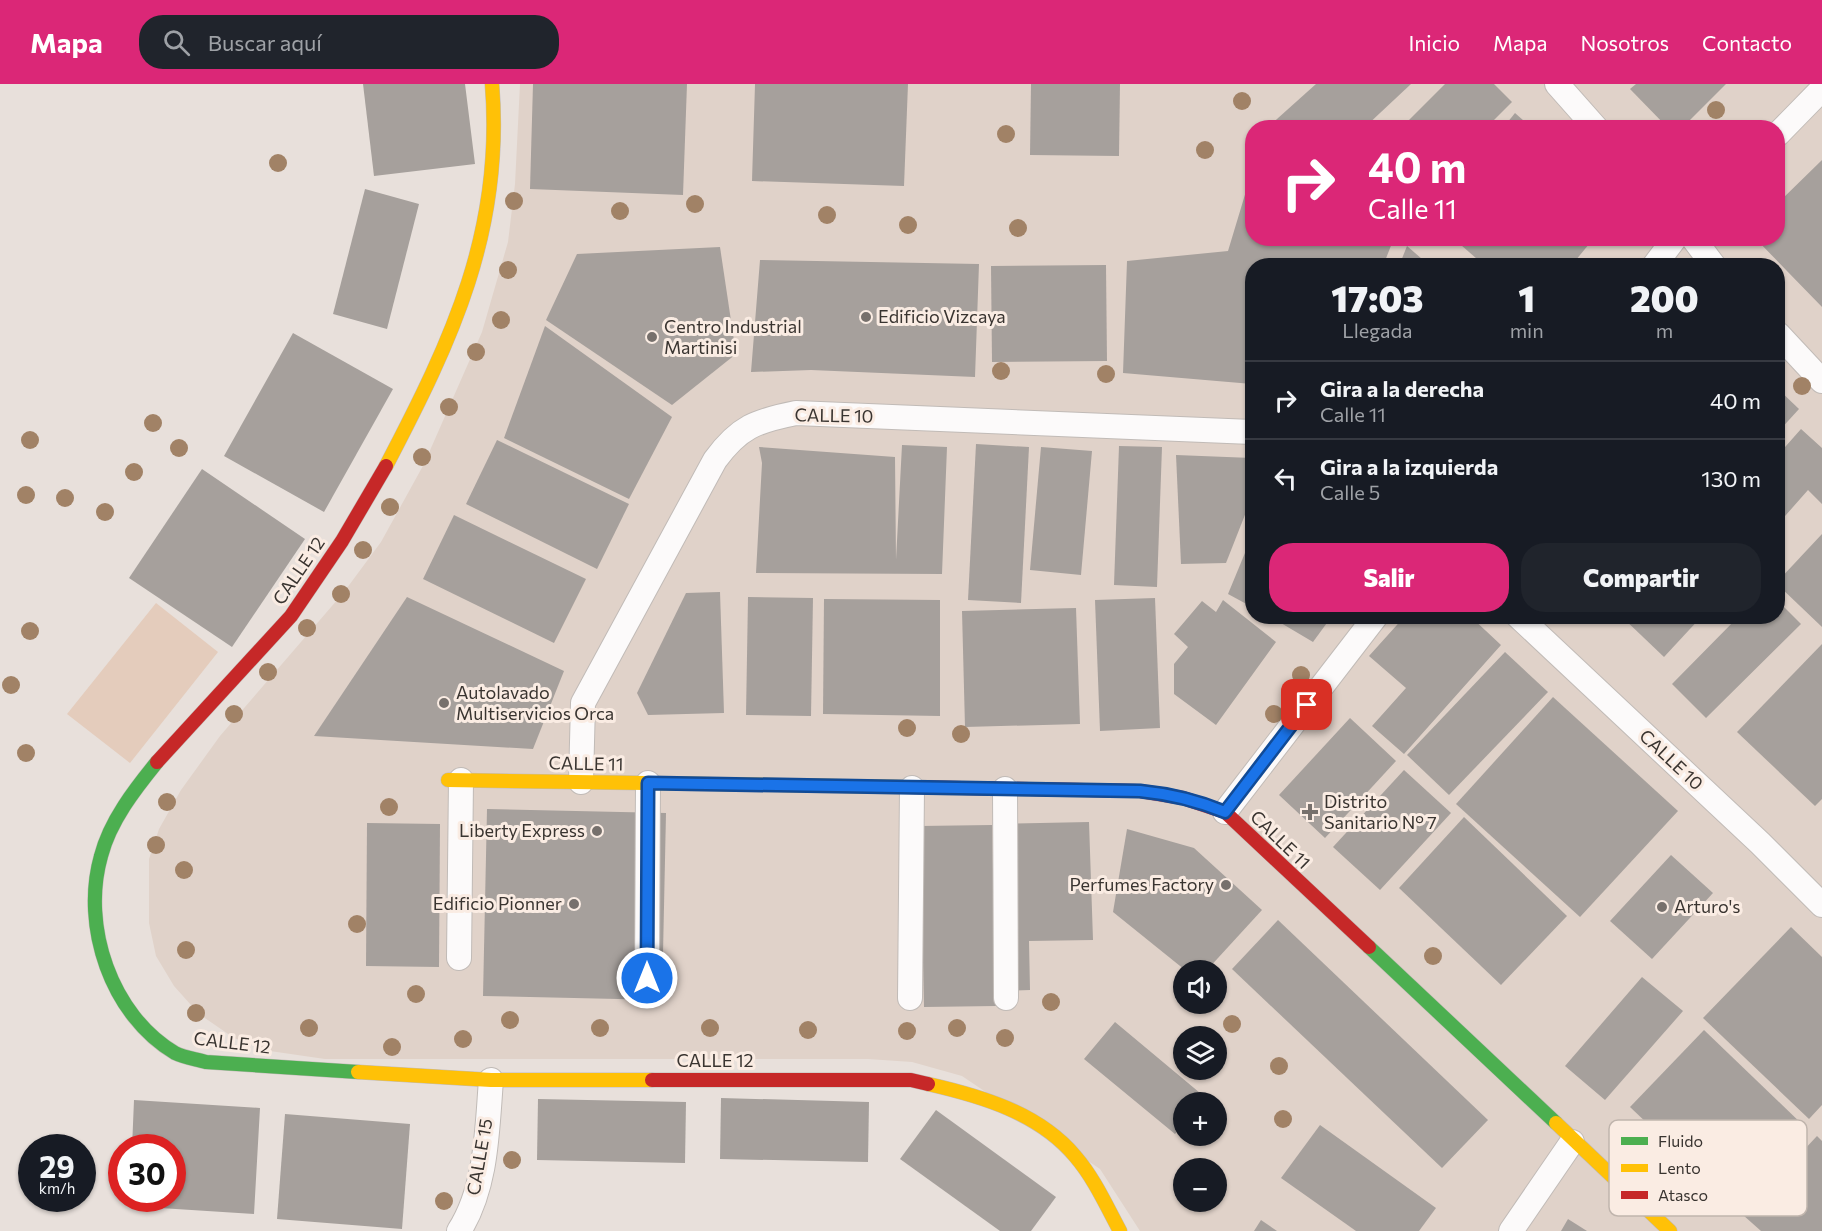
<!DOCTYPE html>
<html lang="es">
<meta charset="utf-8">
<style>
body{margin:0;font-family:Commissioner,sans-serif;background:#20242c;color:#f1f3f6;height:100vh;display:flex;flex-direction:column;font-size:22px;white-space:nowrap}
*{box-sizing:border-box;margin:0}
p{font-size:20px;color:#9ea1a6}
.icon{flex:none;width:33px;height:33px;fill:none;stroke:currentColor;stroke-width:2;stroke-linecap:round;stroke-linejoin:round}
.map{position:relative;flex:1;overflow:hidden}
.side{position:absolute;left:1245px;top:174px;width:540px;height:366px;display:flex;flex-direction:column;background:#171b24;border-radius:24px;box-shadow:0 2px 4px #0004}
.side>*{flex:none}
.top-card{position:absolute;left:1245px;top:36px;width:540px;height:126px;border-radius:24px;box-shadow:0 2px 4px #0004;background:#db2777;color:#fff;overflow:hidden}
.controls{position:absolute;left:1173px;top:876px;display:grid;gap:12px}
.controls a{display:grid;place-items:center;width:54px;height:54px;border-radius:50%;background:#171b24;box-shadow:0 2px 4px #0004;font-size:30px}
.speed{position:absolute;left:18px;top:1050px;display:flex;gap:12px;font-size:30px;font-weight:700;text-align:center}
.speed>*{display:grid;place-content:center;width:78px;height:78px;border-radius:50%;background:#171b24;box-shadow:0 2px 4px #0004;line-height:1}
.speed small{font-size:15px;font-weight:400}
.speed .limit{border:9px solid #d22;background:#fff;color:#111}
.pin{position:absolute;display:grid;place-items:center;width:51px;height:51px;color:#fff;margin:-26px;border-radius:12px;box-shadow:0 3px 9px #0006}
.me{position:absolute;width:66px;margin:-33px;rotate:0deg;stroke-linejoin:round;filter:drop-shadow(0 0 4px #0008)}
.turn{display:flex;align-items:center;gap:21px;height:126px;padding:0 24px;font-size:27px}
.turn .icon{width:78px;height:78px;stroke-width:2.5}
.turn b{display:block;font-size:42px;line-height:51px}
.eta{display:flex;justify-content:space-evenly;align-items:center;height:102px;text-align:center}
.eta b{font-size:36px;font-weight:800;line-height:42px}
.cta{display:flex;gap:12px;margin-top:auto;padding:12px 24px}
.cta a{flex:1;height:69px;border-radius:24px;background:#db2777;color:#fff;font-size:24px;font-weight:800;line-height:69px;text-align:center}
.cta a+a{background:#20242c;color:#f1f3f6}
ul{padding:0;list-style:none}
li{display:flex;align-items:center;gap:18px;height:78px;padding:0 24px;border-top:2px solid #363941}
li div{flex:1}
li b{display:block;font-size:22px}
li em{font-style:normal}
header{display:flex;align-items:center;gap:36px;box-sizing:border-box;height:84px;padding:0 30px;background:#db2777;color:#fff}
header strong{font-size:28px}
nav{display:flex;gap:33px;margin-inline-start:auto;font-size:21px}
.search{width:420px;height:54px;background:#20242c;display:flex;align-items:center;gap:15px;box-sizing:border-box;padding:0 21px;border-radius:24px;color:#9ea1a6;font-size:22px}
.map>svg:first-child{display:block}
.built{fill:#e0d2c9;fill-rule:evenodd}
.green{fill:#e4ccbc}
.building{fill:#a6a09c}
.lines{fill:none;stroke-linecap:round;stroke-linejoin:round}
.street-casing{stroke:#c1bbb7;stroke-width:26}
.fast-casing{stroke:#c1bbb7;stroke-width:15}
.slow-casing{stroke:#c1bbb7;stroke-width:15}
.jam-casing{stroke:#c1bbb7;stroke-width:15}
.street{stroke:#fcfafa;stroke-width:24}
.fast{stroke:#4caf50;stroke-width:14}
.slow{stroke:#ffc107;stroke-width:14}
.jam{stroke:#c62828;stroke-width:14}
.tree{fill:#a18266}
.route-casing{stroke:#114b97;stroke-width:15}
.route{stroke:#1a73e8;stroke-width:10}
.poi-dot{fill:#76706c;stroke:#faece3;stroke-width:2}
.labels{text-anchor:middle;stroke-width:6;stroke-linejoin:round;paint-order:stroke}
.poi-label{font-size:18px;fill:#393430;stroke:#faece3;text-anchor:start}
.street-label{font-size:18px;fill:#393430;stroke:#faece3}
.key{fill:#faece3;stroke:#c0b5ad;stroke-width:1.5}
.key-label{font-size:16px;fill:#393430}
</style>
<header>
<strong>Mapa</strong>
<div class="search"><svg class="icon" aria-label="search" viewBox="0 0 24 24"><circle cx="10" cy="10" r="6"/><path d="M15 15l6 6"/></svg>Buscar aquí</div>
<nav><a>Inicio</a><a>Mapa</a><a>Nosotros</a><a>Contacto</a></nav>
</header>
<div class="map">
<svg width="1822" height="1147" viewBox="0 0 1822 1147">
<rect width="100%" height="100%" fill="#e8e0db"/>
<path class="built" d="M520,0H1822V1147H1140L1100,1085L962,992L912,978L868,975H325L270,967L234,954L199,930L174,902L156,872L149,839V775L159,745L181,706L220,652L344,508L381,458L424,380L482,248L508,158L515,100ZM1252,44H1778V154H1252ZM1252,182H1778V532H1252ZM1184,886H1216V920H1184ZM1184,952H1216V986H1184ZM1184,1018H1216V1052H1184ZM1184,1084H1216V1118H1184Z"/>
<path class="green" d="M156,519L218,568L130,679L67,630Z"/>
<g class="building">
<path d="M363,0H465L475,80L374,92Z"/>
<path d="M533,0H687L683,111L530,105Z"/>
<path d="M755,0H908L904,102L752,97Z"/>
<path d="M1031,0H1120L1119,72L1030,71Z"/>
<path d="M1316,0H1411L1364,44H1267Z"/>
<path d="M1445,0H1494L1512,18L1486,44H1401Z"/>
<path d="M1636,0H1726L1682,44H1668L1630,5Z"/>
<path d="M1515,29L1532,44H1503Z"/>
<path d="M1822,76V223L1755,154H1778V119Z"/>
<path d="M1250,94H1252V154H1394L1383,182H1252V300L1123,289L1127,177L1228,167Z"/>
<path d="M365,105L419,120L387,245L333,230Z"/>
<path d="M1453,154H1594L1571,182H1485Z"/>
<path d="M1407,162L1430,182H1399Z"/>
<path d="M720,163L736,270L672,321L546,236L577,170Z"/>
<path d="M760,176L979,180L975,293L811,286L751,288Z"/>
<path d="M1106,181L1107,277L992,278L991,182Z"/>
<path d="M545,242L672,333L629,415L504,354Z"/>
<path d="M293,249L393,305L324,428L224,372Z"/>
<path d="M1778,305L1799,325L1778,348Z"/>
<path d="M1801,345L1822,364V420L1808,406L1778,440V371Z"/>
<path d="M497,356L629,420L597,485L466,420Z"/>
<path d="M976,360L1029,363L1021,519L968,516Z"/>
<path d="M902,361L947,363L942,490L756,489L762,379L759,363L895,373L896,476Z"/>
<path d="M1119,362L1162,363L1157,503L1114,501Z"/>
<path d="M1041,363L1092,367L1081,491L1030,486Z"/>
<path d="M1176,371L1252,374V413L1226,479L1181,480Z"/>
<path d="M202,385L305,455L232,563L129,494Z"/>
<path d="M454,431L586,495L554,559L423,495Z"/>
<path d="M1822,450V543L1778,501V497Z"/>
<path d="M1252,452V523L1228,510Z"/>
<path d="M720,508L724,629L648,631L637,609L686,509Z"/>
<path d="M407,513L564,587L533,665L314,652Z"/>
<path d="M748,513L813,514L811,632L746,631Z"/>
<path d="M1155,514L1160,644L1100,647L1095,516Z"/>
<path d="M824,515L940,516V632L823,630Z"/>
<path d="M1223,516L1276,558L1216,641L1174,610V580L1188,563L1174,550L1202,517L1216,528Z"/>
<path d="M1778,517L1801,540L1706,634L1672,600L1739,532H1778Z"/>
<path d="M1076,524L1080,640L965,643L962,527Z"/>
<path d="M1269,532H1332L1313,558Z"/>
<path d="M1405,532H1470L1501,561L1404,670L1372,642L1406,604L1369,572Z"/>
<path d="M1621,532H1702L1664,573Z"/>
<path d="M1822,560V715L1815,722L1737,648Z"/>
<path d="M1505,568L1548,608L1449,711L1407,671Z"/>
<path d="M1553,613L1678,727L1580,833L1456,720Z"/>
<path d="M1350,634L1396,677L1325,754L1279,711Z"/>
<path d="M1404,686L1451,729L1380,806L1333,763Z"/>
<path d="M487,725L666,729L662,916L483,912Z"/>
<path d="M1464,733L1567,832L1501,901L1399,804Z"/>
<path d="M1089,738L1093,856L1029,857L1030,906L1001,907L996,740Z"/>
<path d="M367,739L440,740L439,883L366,882Z"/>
<path d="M992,741L996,922L924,923L920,742Z"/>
<path d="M1127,745L1194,764L1262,826L1207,886H1185L1113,828Z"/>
<path d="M1671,771L1713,809L1652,875L1610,837Z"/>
<path d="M1278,836L1488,1036L1442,1084L1232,885Z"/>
<path d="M1791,843L1822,873V1021L1809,1035L1703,934Z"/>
<path d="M1642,893L1683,927L1605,1016L1565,982Z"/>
<path d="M1115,938L1206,1014L1202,1018H1184V1040L1175,1050L1084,975Z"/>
<path d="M1704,946L1806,1044L1733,1121L1630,1023Z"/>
<path d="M721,1014L869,1018L868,1078L720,1075Z"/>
<path d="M538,1015L686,1018L685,1079L537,1076Z"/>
<path d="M134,1016L260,1024L254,1130L129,1122V1114H172V1064H132Z"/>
<path d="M936,1026L1056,1113L1031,1147H1000L900,1075Z"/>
<path d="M285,1030L410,1040L402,1145L277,1135Z"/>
<path d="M1320,1041L1436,1124L1419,1147H1356L1281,1094Z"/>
<path d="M1817,1052L1822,1057V1147H1761L1743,1131Z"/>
<path d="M1568,1135L1587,1147H1561Z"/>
<path d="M1261,1136L1277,1147H1254Z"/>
</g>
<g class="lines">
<defs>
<g id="street">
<path d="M1557,0L1596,44"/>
<path d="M1778,50L1822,5"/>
<path d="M1693,154L1714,182"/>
<path d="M1654,182L1675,154"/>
<path d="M1778,250L1822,297"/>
<path d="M1518,532L1760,759L1822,821"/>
<path d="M581,698L583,619L715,376C739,343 756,337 796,329L1252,348"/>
<path d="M1005,705L1006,914"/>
<path d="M1225,728L1376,532"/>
<path d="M459,874L461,696"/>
<path d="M647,894L648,699"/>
<path d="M910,914L912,704"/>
<path d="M459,1147C487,1103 487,1046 491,996"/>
<path d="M1511,1147L1572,1058"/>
</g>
<g id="fast">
<path d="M157,678C135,705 110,737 101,772C81,842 111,931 175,969C185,974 196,975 206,978L358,988"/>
<path d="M1369,863L1556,1039"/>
</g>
<g id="slow">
<path d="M386,382C452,256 504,146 492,0"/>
<path d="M448,696L907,703"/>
<path d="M358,988L491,996H652"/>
<path d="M928,1000C981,1012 1039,1029 1075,1072C1094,1094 1106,1121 1120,1147"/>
<path d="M1556,1039L1670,1147"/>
</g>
<g id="jam">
<path d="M157,678L291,532L342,457L386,382"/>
<path d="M907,703L1140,707L1183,714L1225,728L1369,863"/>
<path d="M652,996H911L928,1000"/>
</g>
</defs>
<use href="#street" class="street-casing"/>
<use href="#fast" class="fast-casing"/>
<use href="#slow" class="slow-casing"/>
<use href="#jam" class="jam-casing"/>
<use href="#street" class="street"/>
<use href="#fast" class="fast"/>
<use href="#slow" class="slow"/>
<use href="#jam" class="jam"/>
</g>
<g class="tree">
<circle cx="1242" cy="17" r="9"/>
<circle cx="1716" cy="26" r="9"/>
<circle cx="1006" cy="50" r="9"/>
<circle cx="1205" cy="66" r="9"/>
<circle cx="278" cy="79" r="9"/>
<circle cx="514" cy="117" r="9"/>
<circle cx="695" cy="120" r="9"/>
<circle cx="620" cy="127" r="9"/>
<circle cx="827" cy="131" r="9"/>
<circle cx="908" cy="141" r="9"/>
<circle cx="1018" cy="144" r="9"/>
<circle cx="508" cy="186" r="9"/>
<circle cx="501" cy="236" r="9"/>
<circle cx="476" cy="268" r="9"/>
<circle cx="1001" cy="287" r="9"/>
<circle cx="1106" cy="290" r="9"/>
<circle cx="1802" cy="302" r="9"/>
<circle cx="449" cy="323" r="9"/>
<circle cx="153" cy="339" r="9"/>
<circle cx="30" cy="356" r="9"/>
<circle cx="179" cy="364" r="9"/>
<circle cx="422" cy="373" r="9"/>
<circle cx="134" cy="388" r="9"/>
<circle cx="26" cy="411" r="9"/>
<circle cx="65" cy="414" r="9"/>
<circle cx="390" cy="423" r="9"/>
<circle cx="105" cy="428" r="9"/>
<circle cx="363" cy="466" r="9"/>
<circle cx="341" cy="510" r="9"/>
<circle cx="307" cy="544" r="9"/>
<circle cx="30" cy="547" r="9"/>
<circle cx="268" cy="588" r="9"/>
<circle cx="1301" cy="591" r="9"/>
<circle cx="11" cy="601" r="9"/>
<circle cx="234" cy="630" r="9"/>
<circle cx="1274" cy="630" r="9"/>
<circle cx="907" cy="644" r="9"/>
<circle cx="961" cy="650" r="9"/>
<circle cx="26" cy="669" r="9"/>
<circle cx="167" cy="718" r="9"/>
<circle cx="389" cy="723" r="9"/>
<circle cx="156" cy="761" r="9"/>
<circle cx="184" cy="786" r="9"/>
<circle cx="357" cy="840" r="9"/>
<circle cx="186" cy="866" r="9"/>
<circle cx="1433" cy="872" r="9"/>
<circle cx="416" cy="910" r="9"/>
<circle cx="1051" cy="918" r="9"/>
<circle cx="196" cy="929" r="9"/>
<circle cx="510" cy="936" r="9"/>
<circle cx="1232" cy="940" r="9"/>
<circle cx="309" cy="944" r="9"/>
<circle cx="600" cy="944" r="9"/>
<circle cx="710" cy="944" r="9"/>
<circle cx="957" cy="944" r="9"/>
<circle cx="808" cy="946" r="9"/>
<circle cx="907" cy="947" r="9"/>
<circle cx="1005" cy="954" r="9"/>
<circle cx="463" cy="955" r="9"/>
<circle cx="392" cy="963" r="9"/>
<circle cx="1279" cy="982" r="9"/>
<circle cx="1283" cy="1035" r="9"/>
<circle cx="512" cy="1076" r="9"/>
<circle cx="444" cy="1117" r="9"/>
</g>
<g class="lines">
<defs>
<path id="route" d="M647,894L648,699L1140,707C1171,710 1196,716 1225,728L1307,621"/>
</defs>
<use href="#route" class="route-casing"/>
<use href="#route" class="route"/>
</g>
<g class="poi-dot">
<circle cx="866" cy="233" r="6"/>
<circle cx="652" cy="253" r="6"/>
<circle cx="444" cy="619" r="6"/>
<path d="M1307 719h6v6h6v6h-6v6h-6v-6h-6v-6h6z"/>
<circle cx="597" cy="747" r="6"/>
<circle cx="1226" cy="801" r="6"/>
<circle cx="574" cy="820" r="6"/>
<circle cx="1662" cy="823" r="6"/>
</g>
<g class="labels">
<g class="poi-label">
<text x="878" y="239">Edificio Vizcaya</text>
<text x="664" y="249">Centro Industrial<tspan x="664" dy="21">Martinisi</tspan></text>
<text x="456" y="615">Autolavado<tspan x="456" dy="21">Multiservicios Orca</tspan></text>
<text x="1324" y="724">Distrito<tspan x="1324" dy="21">Sanitario N° 7</tspan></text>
<text x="585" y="753" text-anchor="end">Liberty Express</text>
<text x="1214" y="807" text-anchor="end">Perfumes Factory</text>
<text x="562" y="826" text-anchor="end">Edificio Pionner</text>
<text x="1674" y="829">Arturo's</text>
</g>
<g class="street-label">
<text transform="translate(834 332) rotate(1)" y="6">CALLE 10</text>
<text transform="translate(299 487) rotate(-56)" y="6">CALLE 12</text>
<text transform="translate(1671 676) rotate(43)" y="6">CALLE 10</text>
<text transform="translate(586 680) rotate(1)" y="6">CALLE 11</text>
<text transform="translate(1280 756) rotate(44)" y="6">CALLE 11</text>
<text transform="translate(232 959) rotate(7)" y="6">CALLE 12</text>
<text x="715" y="983">CALLE 12</text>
<text transform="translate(480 1073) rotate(-80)" y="6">CALLE 15</text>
</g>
</g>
<rect x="1609" y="1036" width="198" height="96" rx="9" class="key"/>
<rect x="1621" y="1053" width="27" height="8" fill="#4caf50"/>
<rect x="1621" y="1080" width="27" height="8" fill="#ffc107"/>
<rect x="1621" y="1107" width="27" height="8" fill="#c62828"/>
<g class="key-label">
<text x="1658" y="1063">Fluido</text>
<text x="1658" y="1090">Lento</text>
<text x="1658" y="1117">Atasco</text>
</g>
</svg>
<div class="controls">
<a><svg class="icon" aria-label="sound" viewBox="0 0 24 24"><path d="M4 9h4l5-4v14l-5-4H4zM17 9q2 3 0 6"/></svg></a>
<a><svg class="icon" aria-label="layers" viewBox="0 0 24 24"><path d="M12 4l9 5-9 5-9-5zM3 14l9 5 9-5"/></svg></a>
<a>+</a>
<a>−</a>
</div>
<div class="speed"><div>29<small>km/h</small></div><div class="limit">30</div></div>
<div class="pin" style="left:1307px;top:621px;background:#d93025"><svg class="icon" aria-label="arrive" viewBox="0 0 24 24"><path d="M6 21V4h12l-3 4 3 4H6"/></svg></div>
<svg class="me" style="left:647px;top:894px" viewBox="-20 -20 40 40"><circle r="17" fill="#1a73e8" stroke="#fff" stroke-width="3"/><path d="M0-11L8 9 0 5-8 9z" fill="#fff"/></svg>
<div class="top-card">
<div class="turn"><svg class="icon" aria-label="right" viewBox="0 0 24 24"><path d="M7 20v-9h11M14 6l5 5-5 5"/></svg><div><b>40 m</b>Calle 11</div></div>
</div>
<section class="side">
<div class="eta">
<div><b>17:03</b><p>Llegada</p></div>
<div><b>1</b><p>min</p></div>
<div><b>200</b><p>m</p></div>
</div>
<ul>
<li><svg class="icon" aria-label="right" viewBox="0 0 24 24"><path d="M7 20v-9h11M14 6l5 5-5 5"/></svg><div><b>Gira a la derecha</b><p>Calle 11</p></div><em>40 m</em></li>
<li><svg class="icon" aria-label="left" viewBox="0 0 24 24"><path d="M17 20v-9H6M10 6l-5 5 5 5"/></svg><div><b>Gira a la izquierda</b><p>Calle 5</p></div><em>130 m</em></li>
</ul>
<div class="cta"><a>Salir</a><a>Compartir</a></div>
</section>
</div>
